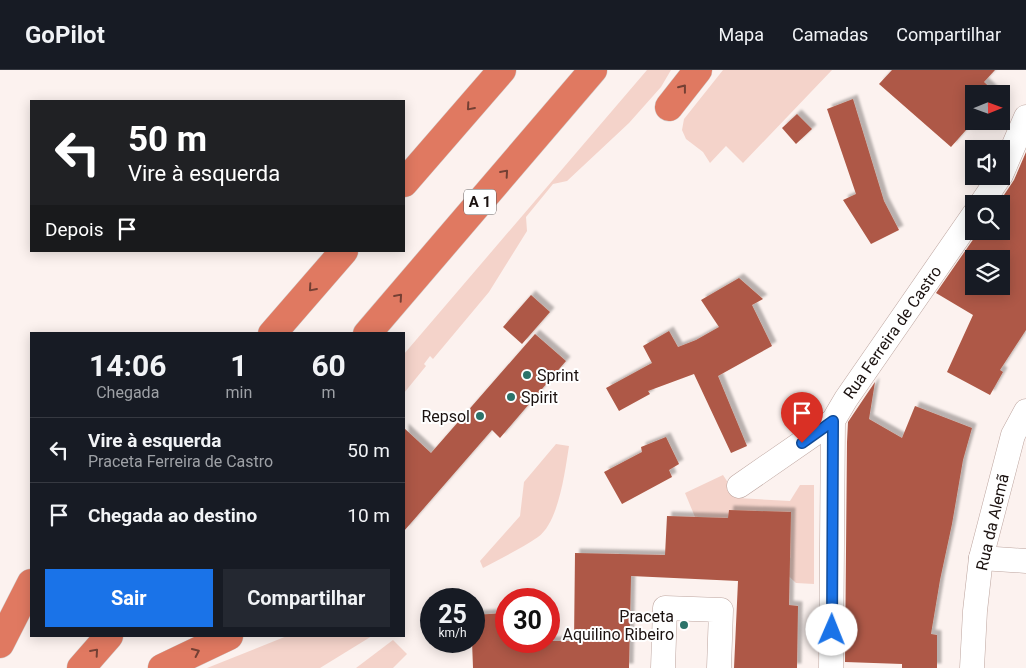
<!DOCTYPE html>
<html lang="pt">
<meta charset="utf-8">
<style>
body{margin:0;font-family:Roboto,sans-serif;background:#242831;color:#f1f3f6;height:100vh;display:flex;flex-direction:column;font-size:19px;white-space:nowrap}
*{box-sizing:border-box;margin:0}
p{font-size:16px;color:#9ea1a6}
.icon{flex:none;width:28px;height:28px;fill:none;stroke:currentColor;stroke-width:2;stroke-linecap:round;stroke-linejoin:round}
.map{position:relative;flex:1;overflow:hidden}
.panel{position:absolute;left:30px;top:262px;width:375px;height:305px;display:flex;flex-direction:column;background:#171b24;border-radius:0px;box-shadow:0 2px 12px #0003}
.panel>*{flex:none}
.top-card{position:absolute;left:30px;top:30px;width:375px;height:152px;border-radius:0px;box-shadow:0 2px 12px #0003;background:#202124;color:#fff;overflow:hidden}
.needle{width:32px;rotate:89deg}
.fabs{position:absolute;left:965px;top:15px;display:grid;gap:10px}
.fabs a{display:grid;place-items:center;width:45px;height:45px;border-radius:0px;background:#171b24;box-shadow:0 2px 12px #0003;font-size:25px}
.speed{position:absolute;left:420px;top:518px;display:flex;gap:10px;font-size:25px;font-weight:700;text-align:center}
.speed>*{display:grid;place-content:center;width:65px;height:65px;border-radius:50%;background:#171b24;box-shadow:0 2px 12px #0003;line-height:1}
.speed small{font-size:12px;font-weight:400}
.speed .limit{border:8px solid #d22;background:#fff;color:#111}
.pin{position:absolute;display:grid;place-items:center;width:42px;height:42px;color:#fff;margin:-51px -21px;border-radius:50% 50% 50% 0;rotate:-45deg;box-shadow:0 0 5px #0007}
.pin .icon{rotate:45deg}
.me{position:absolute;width:55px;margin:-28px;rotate:1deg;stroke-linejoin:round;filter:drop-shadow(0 0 4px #0008)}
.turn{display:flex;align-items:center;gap:18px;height:105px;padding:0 15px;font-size:22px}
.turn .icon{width:65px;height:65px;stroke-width:2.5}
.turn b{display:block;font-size:35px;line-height:42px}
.then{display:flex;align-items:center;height:48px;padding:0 15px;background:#0003;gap:10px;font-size:19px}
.eta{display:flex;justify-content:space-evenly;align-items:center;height:85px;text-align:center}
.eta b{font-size:30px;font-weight:700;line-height:35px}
.primary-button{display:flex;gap:10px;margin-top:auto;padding:10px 15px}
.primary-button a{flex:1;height:58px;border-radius:0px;background:#1a73e8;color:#fff;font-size:20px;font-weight:700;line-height:58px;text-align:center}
.primary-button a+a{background:#242831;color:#f1f3f6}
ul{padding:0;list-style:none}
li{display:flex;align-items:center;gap:15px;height:65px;padding:0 15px;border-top:1px solid #363941}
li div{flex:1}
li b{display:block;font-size:19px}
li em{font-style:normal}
header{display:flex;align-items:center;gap:30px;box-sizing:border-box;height:70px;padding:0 25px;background:#171b24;border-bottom:1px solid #363941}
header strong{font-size:24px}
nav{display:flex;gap:28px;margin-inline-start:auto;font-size:18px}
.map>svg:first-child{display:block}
.green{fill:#f4d3ca}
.building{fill:#ae5946;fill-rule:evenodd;filter:url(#shadow)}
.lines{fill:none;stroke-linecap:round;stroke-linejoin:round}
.minor-casing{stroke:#bda59f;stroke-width:25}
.motorway-casing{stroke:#d1d0cf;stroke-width:29}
.minor{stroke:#fff;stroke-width:24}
.motorway{stroke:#e07961;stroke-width:28}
.oneway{stroke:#744034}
.route-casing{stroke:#114b97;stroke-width:12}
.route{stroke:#1a73e8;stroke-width:9}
.poi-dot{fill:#2c736a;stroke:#fff;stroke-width:2}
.labels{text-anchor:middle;stroke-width:4;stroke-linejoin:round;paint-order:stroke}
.shield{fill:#fff;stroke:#5f5958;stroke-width:1}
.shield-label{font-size:15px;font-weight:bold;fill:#1b1210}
.street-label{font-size:16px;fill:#1b1210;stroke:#fff}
.poi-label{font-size:16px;fill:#1b1210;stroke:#fff;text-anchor:start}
</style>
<header>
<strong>GoPilot</strong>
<nav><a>Mapa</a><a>Camadas</a><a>Compartilhar</a></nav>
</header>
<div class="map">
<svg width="1026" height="598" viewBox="0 0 1026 598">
<defs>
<filter id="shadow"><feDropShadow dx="4.5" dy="-4.5" stdDeviation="1" flood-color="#0004"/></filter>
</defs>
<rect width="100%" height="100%" fill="#fcf2ef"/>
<g class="green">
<path d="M647,0H671L661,17L629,53L567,111L553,114L526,147L527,161L489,222L433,289L430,286L424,294L426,296L404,323V284Z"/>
<path d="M723,0H832L743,93L726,76L710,93L703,82L686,69L682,60L684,49Z"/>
<path d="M556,374L569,376C565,401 559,452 538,467C521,479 501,488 483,498L480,491L520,446L524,412Z"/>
<path d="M723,405L738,428L790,431L800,415H814V514L796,513L728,448L695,447L685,423Z"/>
<path d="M287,566H372L320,598H207Z"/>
<path d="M393,570L407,584L393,598H356Z"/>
</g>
<g class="building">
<path d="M892,0H995L984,12L997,24H974V51L951,77L879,14Z"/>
<path d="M853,29L884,131L899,160L871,174L843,130L856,124L827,39Z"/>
<path d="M797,44L812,59L796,74L782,58Z"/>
<path d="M1026,82V260L1000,300L1003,302L990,325L947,302L973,245L936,223L979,161H1001V134H998L1014,110ZM974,189H1001V216H974Z"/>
<path d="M739,208L763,229L752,235L772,276L718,306L747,376L731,383L694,304L648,321L650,324L619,341L606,318L652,293L643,276L669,261L678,277L696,270L719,257L701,230Z"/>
<path d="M531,225L550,242L522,274L503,257Z"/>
<path d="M535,264L566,291L500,368L492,360L404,461V358L431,383Z"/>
<path d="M875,312L869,349L902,368L915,336L972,358L963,390L952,454L940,510L931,564L937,565V598H902V594L845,592L847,372L848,352Z"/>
<path d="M666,367L679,394L669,400L672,407L622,434L604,402L642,382L641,377Z"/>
<path d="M729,440L791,442L789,535L798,536L797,598H734L738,511L631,506L629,598H473L472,571H474V545L505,543L506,571H574L575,483L665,485L667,446L728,448Z"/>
</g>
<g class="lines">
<defs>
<g id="minor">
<path d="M1001,105L1026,47"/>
<path d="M981,134L1000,106"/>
<path d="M739,416L833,351"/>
<path d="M981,488L1026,491"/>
<path d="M663,598L665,538L721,540L719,598"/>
<path d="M831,598L833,351L846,329L974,144"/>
<path d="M972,598L975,541L981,488L1013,365L1026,341"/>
</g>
<g id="motorway">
<path d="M669,37L698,0"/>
<path d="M404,113L502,0"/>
<path d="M272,264L344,181"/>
<path d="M367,264L593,0"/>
<path d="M0,574L31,513"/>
<path d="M81,598L109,566"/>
<path d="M162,598L229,566"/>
</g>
</defs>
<use href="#minor" class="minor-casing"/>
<use href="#motorway" class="motorway-casing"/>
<use href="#minor" class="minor"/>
<use href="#motorway" class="motorway"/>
</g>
<defs><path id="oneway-chevron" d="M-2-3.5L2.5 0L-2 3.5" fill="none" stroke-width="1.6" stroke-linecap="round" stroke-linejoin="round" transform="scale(1.25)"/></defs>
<g class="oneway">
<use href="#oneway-chevron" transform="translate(683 18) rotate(-52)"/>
<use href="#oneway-chevron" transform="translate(470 37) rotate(131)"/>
<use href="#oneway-chevron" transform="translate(505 103) rotate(-49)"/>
<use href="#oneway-chevron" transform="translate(312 218) rotate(131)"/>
<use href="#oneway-chevron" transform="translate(399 227) rotate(-49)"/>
<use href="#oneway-chevron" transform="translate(95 582) rotate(-49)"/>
<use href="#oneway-chevron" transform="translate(196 582) rotate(-25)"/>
</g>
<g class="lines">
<defs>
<path id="route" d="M802,373L833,351L832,560"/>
</defs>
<use href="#route" class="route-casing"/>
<use href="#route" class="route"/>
</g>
<g class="poi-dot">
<circle cx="527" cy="305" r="5"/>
<circle cx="511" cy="327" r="5"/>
<circle cx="480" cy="346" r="5"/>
<circle cx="684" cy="555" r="5"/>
</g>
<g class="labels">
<rect class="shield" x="464" y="119.5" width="32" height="25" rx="4"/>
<g class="shield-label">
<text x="480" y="137">A 1</text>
</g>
<g class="street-label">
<text transform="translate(892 262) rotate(-55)" y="6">Rua Ferreira de Castro</text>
<text transform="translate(992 452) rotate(-77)" y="6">Rua da Alemã</text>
</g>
<g class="poi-label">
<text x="537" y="311">Sprint</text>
<text x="521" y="333">Spirit</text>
<text x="470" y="352" text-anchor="end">Repsol</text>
<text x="674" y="552" text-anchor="end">Praceta<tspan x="674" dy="18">Aquilino Ribeiro</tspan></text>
</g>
</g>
</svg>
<div class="fabs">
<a><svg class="needle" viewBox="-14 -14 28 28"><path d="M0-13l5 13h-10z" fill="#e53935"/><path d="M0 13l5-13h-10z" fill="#9ea1a6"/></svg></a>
<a><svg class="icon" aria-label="sound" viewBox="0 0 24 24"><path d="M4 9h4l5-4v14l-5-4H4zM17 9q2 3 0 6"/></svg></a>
<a><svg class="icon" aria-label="search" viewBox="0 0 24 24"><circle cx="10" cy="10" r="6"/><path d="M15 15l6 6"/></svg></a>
<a><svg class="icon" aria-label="layers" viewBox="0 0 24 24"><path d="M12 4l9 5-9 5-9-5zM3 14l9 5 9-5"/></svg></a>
</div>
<div class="speed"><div>25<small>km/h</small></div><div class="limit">30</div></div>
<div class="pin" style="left:802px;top:373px;background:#d93025"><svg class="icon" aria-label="arrive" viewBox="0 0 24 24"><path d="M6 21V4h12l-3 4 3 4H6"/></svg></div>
<svg class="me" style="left:832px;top:560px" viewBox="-20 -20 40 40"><circle r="19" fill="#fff"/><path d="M0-13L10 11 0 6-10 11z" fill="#1a73e8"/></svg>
<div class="top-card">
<div class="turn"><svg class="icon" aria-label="left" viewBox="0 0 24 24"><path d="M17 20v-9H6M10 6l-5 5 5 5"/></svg><div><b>50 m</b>Vire à esquerda</div></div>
<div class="then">Depois<svg class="icon" aria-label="arrive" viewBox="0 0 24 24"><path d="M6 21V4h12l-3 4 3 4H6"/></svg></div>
</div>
<section class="panel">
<div class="eta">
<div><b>14:06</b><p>Chegada</p></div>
<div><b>1</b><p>min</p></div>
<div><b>60</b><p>m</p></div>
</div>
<ul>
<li><svg class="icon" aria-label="left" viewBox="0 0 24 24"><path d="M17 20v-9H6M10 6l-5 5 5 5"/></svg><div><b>Vire à esquerda</b><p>Praceta Ferreira de Castro</p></div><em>50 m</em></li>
<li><svg class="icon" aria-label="arrive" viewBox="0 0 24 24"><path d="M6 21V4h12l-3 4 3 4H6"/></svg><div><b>Chegada ao destino</b></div><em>10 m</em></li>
</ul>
<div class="primary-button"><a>Sair</a><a>Compartilhar</a></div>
</section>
</div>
